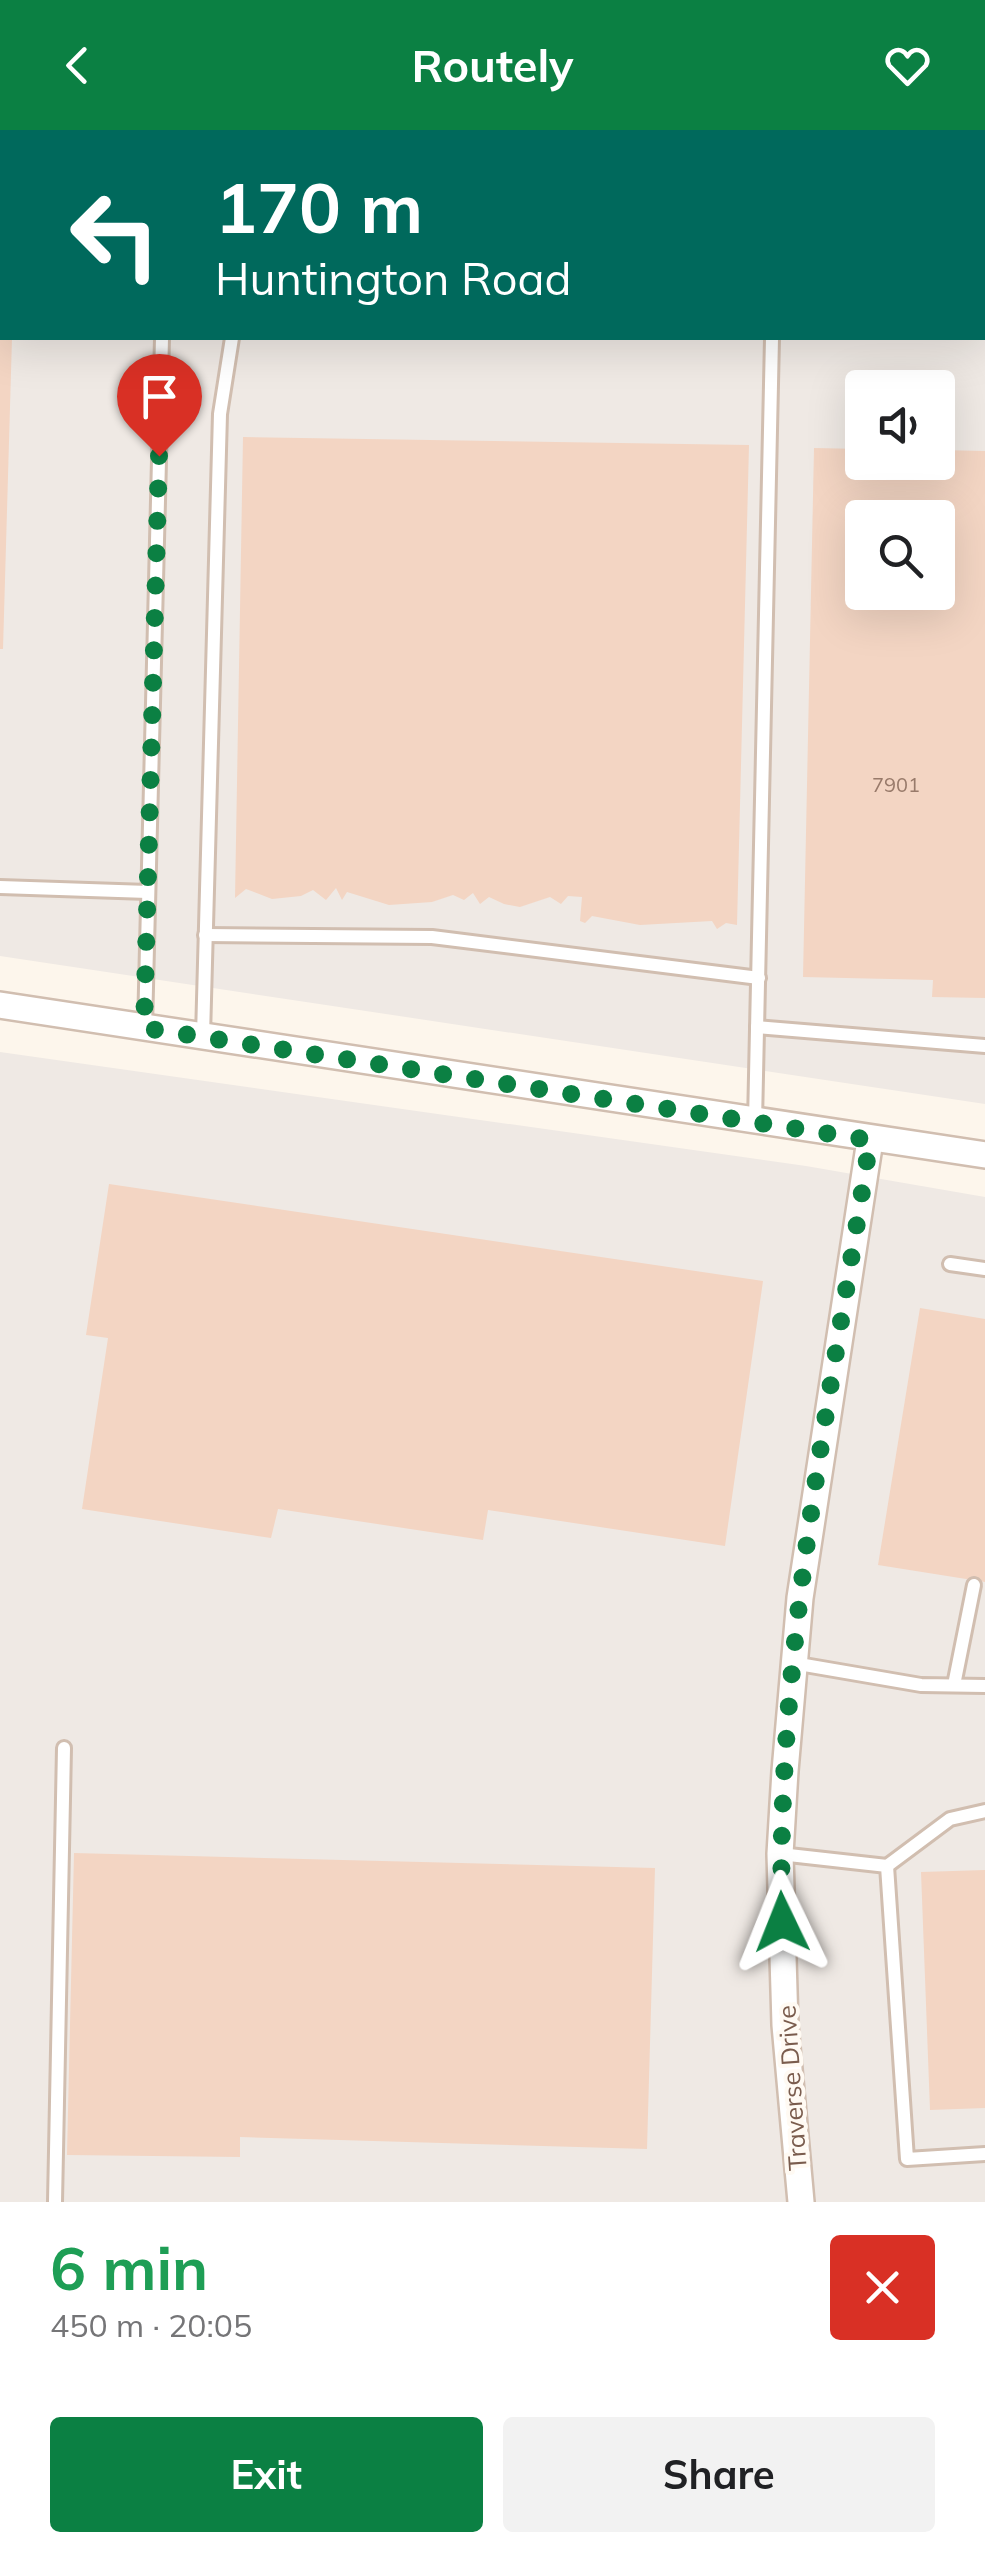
<!DOCTYPE html>
<meta charset="utf-8">
<style>
body{margin:0;font-family:Mulish,sans-serif;background:#f2f2f2;color:#202124;height:100vh;display:flex;flex-direction:column;font-size:38px;white-space:nowrap}
*{box-sizing:border-box;margin:0}
p{font-size:32px;color:#757577}
.icon{flex:none;width:55px;height:55px;fill:none;stroke:currentColor;stroke-width:2;stroke-linecap:round;stroke-linejoin:round}
.map{position:relative;height:2072px;overflow:hidden}
.side{display:flex;flex-direction:column;background:#fff;flex:1}
.side>*{flex:none}
.hud{position:absolute;left:0px;top:0px;width:985px;height:210px;box-shadow:0 10px 40px #0002;background:#00695c;color:#fff;overflow:hidden}
.controls{position:absolute;left:845px;top:240px;display:grid;gap:20px}
.controls a{display:grid;place-items:center;width:110px;height:110px;border-radius:10px;background:#fff;box-shadow:0 10px 40px #0002;font-size:50px}
.pin{position:absolute;display:grid;place-items:center;width:85px;height:85px;color:#fff;margin:-102px -42px;border-radius:50% 50% 50% 0;rotate:-45deg;box-shadow:0 0 10px #0007}
.pin .icon{rotate:45deg}
.me{position:absolute;width:110px;margin:-55px;rotate:358deg;stroke-linejoin:round;filter:drop-shadow(0 0 8px #0008)}
.turn{display:flex;align-items:center;gap:35px;height:210px;padding:0 50px;font-size:45px}
.turn .icon{width:130px;height:130px;stroke-width:2.5}
.turn b{display:block;font-size:70px;line-height:85px}
.round{display:grid;place-items:center;flex:none;width:105px;height:105px;border-radius:10px;background:#f2f2f2}
.overview{display:flex;align-items:center;justify-content:space-between;height:170px;padding:0 50px}
h1{font-size:60px;font-weight:700;line-height:75px;color:#1e9e55}
.button{display:flex;gap:20px;margin-top:auto;padding:20px 50px}
.button a{flex:1;height:115px;border-radius:10px;background:#0b8043;color:#fff;font-size:40px;font-weight:700;line-height:115px;text-align:center}
.button a+a{background:#f2f2f2;color:#202124}
header{display:flex;justify-content:space-between;align-items:center;height:130px;padding:0 50px;background:#0b8043;color:#fff;font-size:45px;font-weight:700}
.map>svg:first-child{display:block}
.industrial{fill:#efe9e4;fill-rule:evenodd}
.building{fill:#f3d5c3;fill-rule:evenodd}
.lines{fill:none;stroke-linecap:round;stroke-linejoin:round}
.lane-casing{stroke:#d1beb0;stroke-width:18}
.street-casing{stroke:#d1beb0;stroke-width:30}
.lane{stroke:#fff;stroke-width:12}
.street{stroke:#fff;stroke-width:25}
.route{stroke:#0b8043;stroke-width:18;stroke-dasharray:0 32.4}
.labels{text-anchor:middle;stroke-width:8;stroke-linejoin:round;paint-order:stroke}
.number-label{font-size:20px;fill:#987a6a}
.street-label{font-size:25px;fill:#7a5c4d;stroke:#fffaf3}
</style>
<header><svg class="icon" aria-label="back" viewBox="0 0 24 24"><path d="M15 5l-7 7 7 7"/></svg>Routely<svg class="icon" aria-label="heart" viewBox="0 0 24 24"><path d="M12 20l-8-8c-3-5 5-10 8-4 3-6 11-1 8 4z"/></svg></header>
<div class="map">
<svg width="985" height="2072" viewBox="0 0 985 2072">
<rect width="100%" height="100%" fill="#fdf6ec"/>
<g class="industrial">
<path d="M0,0H985V974L0,826ZM2,2H982V208H2ZM862,258H938V332H862ZM862,388H938V462H862Z"/>
<path d="M0,922L806,1036L985,1067V2072H0Z"/>
</g>
<g class="building">
<path d="M0,208H12L3,519H0Z"/>
<path d="M243,307L749,315L737,795L726,793L717,799L712,791L640,795L592,786L585,793L580,791L582,767L568,766L561,774L550,767L520,777L504,774L489,767L480,774L473,763L464,770L453,765L432,772L389,775L347,762L342,770L336,758L326,770L313,760L301,766L272,769L246,759L235,768Z"/>
<path d="M814,318L862,319V332H938V320L985,321V868L932,867L933,850L803,847ZM862,388H938V462H862Z"/>
<path d="M109,1054L763,1151L725,1416L488,1380L483,1410L278,1379L271,1408L82,1379L108,1208L86,1205Z"/>
<path d="M920,1178L985,1189V1452L878,1435Z"/>
<path d="M74,1723L655,1738L647,2019L240,2007V2027L67,2025Z"/>
<path d="M985,1740V1978L930,1980L921,1742Z"/>
</g>
<g class="lines">
<defs>
<g id="lane">
<path d="M244,0V2"/>
<path d="M167,2V0"/>
<path d="M687,2L688,0"/>
<path d="M752,2V0"/>
<path d="M982,67H985"/>
<path d="M982,194H985"/>
<path d="M0,757L148,762"/>
<path d="M205,805L432,807L759,848"/>
<path d="M757,897L985,916"/>
<path d="M145,898L162,208"/>
<path d="M203,906L220,284L232,208"/>
<path d="M755,992L772,208"/>
<path d="M950,1134L985,1139"/>
<path d="M793,1533L921,1555L985,1556"/>
<path d="M954,1555L974,1455"/>
<path d="M780,1724L887,1736L907,2029L985,2024"/>
<path d="M887,1736L950,1689L985,1681"/>
<path d="M55,2072L64,1618"/>
</g>
<g id="street">
<path d="M0,875L985,1025"/>
<path d="M801,2072L785,1895L780,1724L785,1641L800,1468L870,1010"/>
</g>
</defs>
<use href="#lane" class="lane-casing"/>
<use href="#street" class="street-casing"/>
<use href="#lane" class="lane"/>
<use href="#street" class="street"/>
</g>
<g class="lines">
<path class="route" d="M159,326L144,898L870,1010C831,1269 775,1529 782,1792"/>
</g>
<g class="labels">
<g class="number-label">
<text x="896" y="662">7901</text>
</g>
<g class="street-label">
<text transform="translate(792 1958) rotate(-94)" y="9">Traverse Drive</text>
</g>
</g>
</svg>
<div class="controls">
<a><svg class="icon" aria-label="sound" viewBox="0 0 24 24"><path d="M4 9h4l5-4v14l-5-4H4zM17 9q2 3 0 6"/></svg></a>
<a><svg class="icon" aria-label="search" viewBox="0 0 24 24"><circle cx="10" cy="10" r="6"/><path d="M15 15l6 6"/></svg></a>
</div>
<div class="pin" style="left:159px;top:326px;background:#d93025"><svg class="icon" aria-label="arrive" viewBox="0 0 24 24"><path d="M6 21V4h12l-3 4 3 4H6"/></svg></div>
<svg class="me" style="left:782px;top:1792px" viewBox="-20 -20 40 40"><path d="M0-17L14 15 0 8-14 15z" fill="#0b8043" stroke="#fff" stroke-width="4"/></svg>
<div class="hud">
<div class="turn"><svg class="icon" aria-label="left" viewBox="0 0 24 24"><path d="M17 20v-9H6M10 6l-5 5 5 5"/></svg><div><b>170 m</b>Huntington Road</div></div>
</div>
</div>
<section class="side">
<div class="overview"><div><h1>6 min</h1><p>450 m · 20:05</p></div><a class="round" style="background:#d93025;color:#fff"><svg class="icon" aria-label="close" viewBox="0 0 24 24"><path d="M6 6l12 12M18 6L6 18"/></svg></a></div>
<div class="button"><a>Exit</a><a>Share</a></div>
</section>
